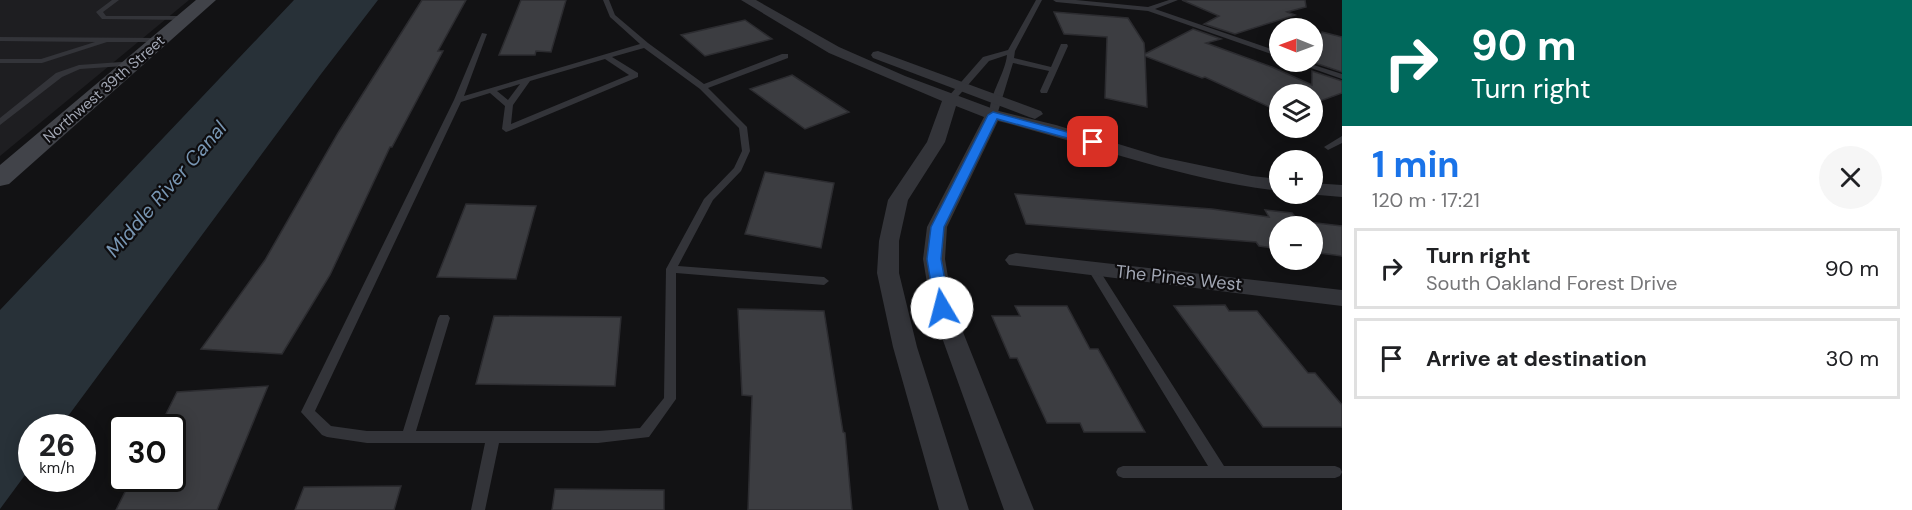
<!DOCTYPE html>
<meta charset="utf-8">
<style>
body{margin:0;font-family:"DM Sans",sans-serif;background:#f6f6f6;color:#202124;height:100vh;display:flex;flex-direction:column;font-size:22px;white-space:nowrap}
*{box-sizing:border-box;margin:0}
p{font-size:20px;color:#757577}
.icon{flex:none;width:33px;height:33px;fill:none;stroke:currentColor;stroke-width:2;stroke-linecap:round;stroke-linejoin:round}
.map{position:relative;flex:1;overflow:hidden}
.details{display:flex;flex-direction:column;background:#fff;width:570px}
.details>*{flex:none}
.hud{background:#00695c;color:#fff;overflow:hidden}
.needle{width:39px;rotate:271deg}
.controls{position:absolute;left:1269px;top:18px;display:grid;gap:12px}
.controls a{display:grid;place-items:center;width:54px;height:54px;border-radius:50%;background:#fff;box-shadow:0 3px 15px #0003;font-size:30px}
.speed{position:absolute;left:18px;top:414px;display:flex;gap:12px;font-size:30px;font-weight:700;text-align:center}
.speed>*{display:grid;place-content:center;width:78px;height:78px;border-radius:50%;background:#fff;box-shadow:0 3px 15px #0003;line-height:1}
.speed small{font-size:15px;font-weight:400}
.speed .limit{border:3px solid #111;border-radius:9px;background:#fff;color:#111}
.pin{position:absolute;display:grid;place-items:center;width:51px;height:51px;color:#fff;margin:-26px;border-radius:12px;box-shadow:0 3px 9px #0006}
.me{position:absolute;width:66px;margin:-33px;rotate:352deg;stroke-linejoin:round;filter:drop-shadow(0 0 4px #0008)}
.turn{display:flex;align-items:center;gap:21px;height:126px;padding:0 30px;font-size:27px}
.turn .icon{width:78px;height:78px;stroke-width:2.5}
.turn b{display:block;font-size:42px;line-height:51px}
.round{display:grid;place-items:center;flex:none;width:63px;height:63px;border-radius:32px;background:#f6f6f6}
.head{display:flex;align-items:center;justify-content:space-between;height:102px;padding:0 30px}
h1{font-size:36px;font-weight:700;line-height:45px;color:#1a73e8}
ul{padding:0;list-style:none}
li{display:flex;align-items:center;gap:18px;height:81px;margin:0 12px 9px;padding:0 18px;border:3px solid #e0e0e0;border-radius:0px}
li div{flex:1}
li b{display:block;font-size:22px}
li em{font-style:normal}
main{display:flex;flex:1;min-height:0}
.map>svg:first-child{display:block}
.built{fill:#1e1e21}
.water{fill:#283138}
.building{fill:#3c3d41;stroke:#2c2c30;stroke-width:1.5}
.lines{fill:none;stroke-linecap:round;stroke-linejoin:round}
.lane{fill:#333439;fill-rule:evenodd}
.street{fill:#333439;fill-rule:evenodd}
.secondary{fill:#414349;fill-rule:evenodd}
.route{fill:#1a73e8;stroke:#114b97;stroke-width:1.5}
.labels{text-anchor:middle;stroke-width:4.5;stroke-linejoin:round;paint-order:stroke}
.far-street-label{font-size:15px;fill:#a3a8b5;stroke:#0e0d0f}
.street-label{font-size:18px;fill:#a3a8b5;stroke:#0e0d0f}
.water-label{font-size:20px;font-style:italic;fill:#7896b3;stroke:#0e0d0f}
</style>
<main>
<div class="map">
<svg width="1342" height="510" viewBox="0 0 1342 510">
<rect width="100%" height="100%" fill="#121214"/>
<path class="built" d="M0,0H189L0,156Z"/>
<path class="water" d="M294,0H378L321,74L60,427L32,428L31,467L0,509V310Z"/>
<g class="building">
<path d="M422,0H466L438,51H443L392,147H390L330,275L282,354L201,349L265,260L338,133Z"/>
<path d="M521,0H566L551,52L536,51L535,55H499Z"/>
<path d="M1182,0H1305L1306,7L1287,12L1295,15L1235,34L1204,24L1219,16Z"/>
<path d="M1054,12L1128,18L1144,43L1145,54L1193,29L1221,39L1206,43L1272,67L1312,85V71L1342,81V93L1312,104V94H1280V112L1205,77L1202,78L1145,56L1147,107L1105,98L1107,37L1064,34Z"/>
<path d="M745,20L772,39L705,56L681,35Z"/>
<path d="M1322,32L1342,37V72L1312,62V50Z"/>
<path d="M792,75L849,112L805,129L750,89Z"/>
<path d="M765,172L834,183L821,248L745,234Z"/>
<path d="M1015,194L1212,209L1269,217L1265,210L1292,213L1299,221L1342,226V256L1312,252V226H1280V249L1259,246L1256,242L1026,224Z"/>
<path d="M466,204L536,206L516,279L437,277Z"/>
<path d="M1225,305L1229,311H1257L1308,373H1315L1342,405V427H1263L1174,306Z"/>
<path d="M1015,306H1067L1090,349H1098L1145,432H1084L1080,423H1047L1017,358H1010L992,316H1020Z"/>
<path d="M738,309L824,311L843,432L845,433L852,510H748L752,396L742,395Z"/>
<path d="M494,316L621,317L615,386L476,384Z"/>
<path d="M268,386L217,510H116L132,478H172V428H159L177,392Z"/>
<path d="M401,486L394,510H295L304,487Z"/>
<path d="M555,489L664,490V510H552Z"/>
</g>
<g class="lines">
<g class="lane">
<path d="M112,0H119L103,12L106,16H187L190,18L187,20L102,19L96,12Z"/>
<path d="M603,0H609L615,15L648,43L704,84L782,54H788V58L708,88L747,127L750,151L741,171L713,200L678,266L824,277L829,281L824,285L676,273V399L649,437L598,443H499L485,510H471L485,443H367L327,437L322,435L301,412L454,100L482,33L487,34L464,96L640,44L610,17ZM644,48L700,89L739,128L742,151L734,168L704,199L666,269L664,398L640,428L598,431H416L450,318L448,315H440L438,318L403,431H367L331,426L315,411L461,102L490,93L505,106L502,129L506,132L509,131L638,77V73L612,57ZM605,59L629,75L511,124L513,105L530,81ZM520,84L508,100L497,91Z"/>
<path d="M1036,0H1042L1015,51L1014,58L1051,67L1061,44H1067L1068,46L1047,93H1041L1040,91L1049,71L1013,63L997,115L996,117H990C987,97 1005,75 1007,55L989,61L954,101H948V97L983,57L1008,50Z"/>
<path d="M1053,0H1076L1148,7L1169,0H1178L1155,9L1280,52V57L1148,11L1056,2Z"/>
<path d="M0,37L161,38L165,40L161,42H107L42,63H0V59H41L95,42L0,41Z"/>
<path d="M135,61L139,63L138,65L80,69L62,77L0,125V118L56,73L79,65Z"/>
<path d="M1294,62H1304L1342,74V79Z"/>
<path d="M1342,136V143L1328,150L1324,147Z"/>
<path d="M1092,264L1096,265L1224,466H1335L1340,468L1342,472L1340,476L1335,478H1123L1118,476L1116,472L1118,468L1123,466H1208L1087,268Z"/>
</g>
<g class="street">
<path d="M741,0H756L839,47L905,76L999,111L1056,125L1161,157L1252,176L1280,179V191C1183,180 1092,145 998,121L947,227L945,259L953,307L1034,510H1004L931,307L923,259L927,227L984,117L956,106L945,142L908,200L899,241V273L917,347L969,510H939L893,347L877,273L879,241L888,200L927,142L942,101L829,53Z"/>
<path d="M878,51L1041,111L1043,114L1035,119L1029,117L873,58L871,55L873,52Z"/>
<path d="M1312,183L1342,185V197L1307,194H1312Z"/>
<path d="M1016,253L1342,290V306L1009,265L1005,260L1009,255Z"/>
</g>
<path class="secondary" d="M196,0H216L9,184L0,186V165Z"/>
</g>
<path class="route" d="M993,112L1097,140L1099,142L1093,145L997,119L944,227L941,259L950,308L942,313L935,308L927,259L931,227L988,115Z"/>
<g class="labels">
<g class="far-street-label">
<text transform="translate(104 89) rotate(-41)" y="5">Northwest 39th Street</text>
</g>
<g class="street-label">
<text transform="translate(1179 278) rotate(6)" y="6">The Pines West</text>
</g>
<g class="water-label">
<text transform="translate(166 189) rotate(-49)" y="7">Middle River Canal</text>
</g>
</g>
</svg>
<div class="controls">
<a><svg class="needle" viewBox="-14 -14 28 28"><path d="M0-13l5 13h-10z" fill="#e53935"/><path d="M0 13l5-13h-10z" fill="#757577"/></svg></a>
<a><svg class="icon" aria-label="layers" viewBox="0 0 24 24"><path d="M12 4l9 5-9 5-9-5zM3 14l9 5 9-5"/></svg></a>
<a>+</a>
<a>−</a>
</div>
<div class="speed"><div>26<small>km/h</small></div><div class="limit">30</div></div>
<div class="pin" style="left:1093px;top:142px;background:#d93025"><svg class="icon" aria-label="arrive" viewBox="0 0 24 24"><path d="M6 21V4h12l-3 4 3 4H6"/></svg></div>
<svg class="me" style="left:942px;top:308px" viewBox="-20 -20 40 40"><circle r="19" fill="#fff"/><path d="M0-13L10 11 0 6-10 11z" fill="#1a73e8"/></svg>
</div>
<section class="details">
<div class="hud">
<div class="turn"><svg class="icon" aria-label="right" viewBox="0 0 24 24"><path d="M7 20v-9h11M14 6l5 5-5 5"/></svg><div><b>90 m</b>Turn right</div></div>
</div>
<div class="head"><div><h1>1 min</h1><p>120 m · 17:21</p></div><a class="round"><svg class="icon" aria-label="close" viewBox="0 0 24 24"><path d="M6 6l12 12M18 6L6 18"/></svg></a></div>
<ul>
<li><svg class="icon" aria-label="right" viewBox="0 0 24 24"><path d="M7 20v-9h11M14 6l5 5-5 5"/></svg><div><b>Turn right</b><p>South Oakland Forest Drive</p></div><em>90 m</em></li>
<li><svg class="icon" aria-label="arrive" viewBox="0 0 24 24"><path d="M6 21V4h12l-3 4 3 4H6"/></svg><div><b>Arrive at destination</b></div><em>30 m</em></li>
</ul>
</section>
</main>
